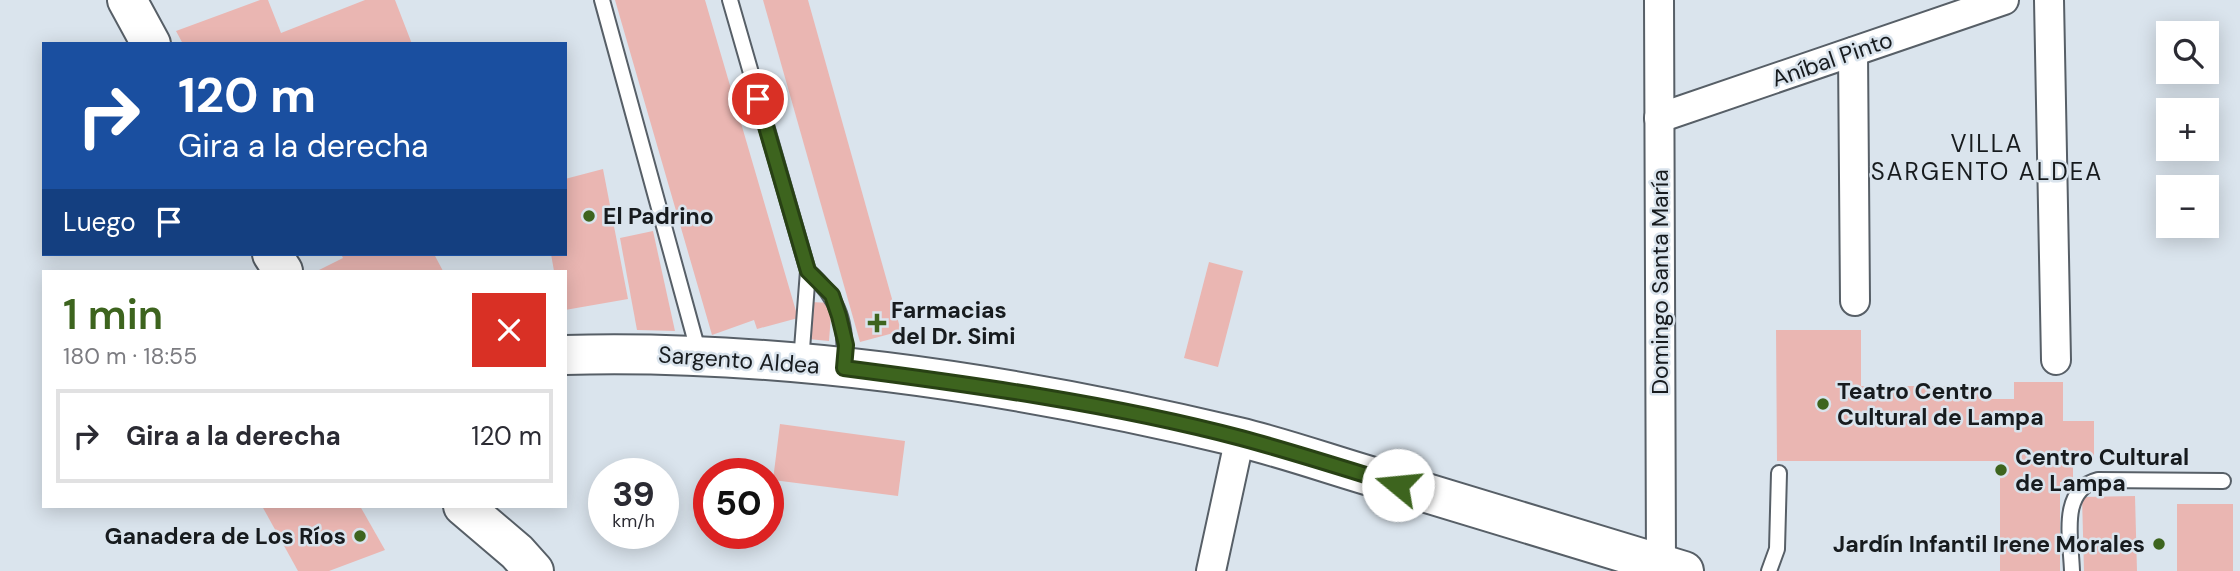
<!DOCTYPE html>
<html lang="es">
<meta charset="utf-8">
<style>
body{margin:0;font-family:"DM Sans",sans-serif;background:#f2f2f3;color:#2b2b33;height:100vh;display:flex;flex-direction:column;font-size:26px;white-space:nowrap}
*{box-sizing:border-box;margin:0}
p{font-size:23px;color:#7c7c81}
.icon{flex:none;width:38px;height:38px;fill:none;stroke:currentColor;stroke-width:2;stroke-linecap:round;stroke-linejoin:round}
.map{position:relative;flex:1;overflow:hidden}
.panel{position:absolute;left:42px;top:270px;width:525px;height:238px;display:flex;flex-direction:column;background:#fff;border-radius:0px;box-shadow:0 4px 18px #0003}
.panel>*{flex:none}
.guide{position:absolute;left:42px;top:42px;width:525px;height:214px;border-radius:0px;box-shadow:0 4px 18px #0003;background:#1a4fa0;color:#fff;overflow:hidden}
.buttons{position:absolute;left:2156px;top:21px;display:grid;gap:14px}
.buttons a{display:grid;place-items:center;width:63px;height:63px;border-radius:0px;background:#fff;box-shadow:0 4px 18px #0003;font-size:35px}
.speed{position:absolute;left:588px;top:458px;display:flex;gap:14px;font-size:35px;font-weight:700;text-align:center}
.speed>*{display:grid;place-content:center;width:91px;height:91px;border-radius:50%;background:#fff;box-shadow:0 4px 18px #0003;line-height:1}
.speed small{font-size:18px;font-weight:400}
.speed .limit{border:10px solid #d22;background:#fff;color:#111}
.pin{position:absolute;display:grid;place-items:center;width:60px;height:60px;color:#fff;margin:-30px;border:4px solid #fff;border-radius:50%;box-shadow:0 2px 7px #0007}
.me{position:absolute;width:77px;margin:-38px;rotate:287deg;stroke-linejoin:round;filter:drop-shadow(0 0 5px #0008)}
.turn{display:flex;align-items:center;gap:24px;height:147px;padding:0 21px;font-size:32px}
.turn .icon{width:91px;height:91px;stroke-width:2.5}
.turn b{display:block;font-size:49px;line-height:60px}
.then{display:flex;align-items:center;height:66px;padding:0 21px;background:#0003;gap:14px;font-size:26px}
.round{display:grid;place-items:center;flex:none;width:74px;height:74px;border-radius:0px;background:#f2f2f3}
.headline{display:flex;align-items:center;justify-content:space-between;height:119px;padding:0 21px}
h1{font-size:42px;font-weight:600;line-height:52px;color:#3d641e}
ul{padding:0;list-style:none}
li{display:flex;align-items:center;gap:21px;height:94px;margin:0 14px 10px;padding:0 7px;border:4px solid #e1e1e2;border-radius:0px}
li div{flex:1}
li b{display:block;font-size:26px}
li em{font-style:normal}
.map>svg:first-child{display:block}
.building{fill:#eab6b2}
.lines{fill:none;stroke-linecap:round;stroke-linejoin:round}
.lane-casing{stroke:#575f67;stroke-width:18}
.street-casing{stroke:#575f67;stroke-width:32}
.secondary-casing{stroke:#575f67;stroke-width:42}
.lane{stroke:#fff;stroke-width:14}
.street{stroke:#fff;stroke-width:28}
.secondary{stroke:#fff;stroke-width:38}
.route-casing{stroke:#284114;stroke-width:18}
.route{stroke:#3d641e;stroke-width:12}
.poi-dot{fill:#3d641e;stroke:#dae4ed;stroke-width:2.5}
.labels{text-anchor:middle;stroke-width:5;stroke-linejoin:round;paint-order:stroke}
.street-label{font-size:23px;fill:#171b1e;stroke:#dae4ed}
.poi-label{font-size:23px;font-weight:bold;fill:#171b1e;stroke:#dae4ed;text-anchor:start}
.neighbourhood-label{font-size:24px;letter-spacing:2px;fill:#171b1e;stroke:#dae4ed}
</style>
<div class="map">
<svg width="2240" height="571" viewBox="0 0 2240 571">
<rect width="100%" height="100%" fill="#dae4ed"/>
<g class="building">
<path d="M260,0H268L281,33L365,0H395L412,44H183L176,31Z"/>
<path d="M615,0H705L798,318L757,329L754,320L712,335Z"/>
<path d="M763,0H808L901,331L860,342Z"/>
<path d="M603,169L628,299L565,310V271H554L551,254H565V179Z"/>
<path d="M653,231L675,331L637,330L620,238Z"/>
<path d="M341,254H434L443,271H317L343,258Z"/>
<path d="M1209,262L1243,271L1218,367L1184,358Z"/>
<path d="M810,302L832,303L829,341L808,339Z"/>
<path d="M1776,330H1861V386H1979V399H2014V382H2063V421H2094V457H2073V482H2060V571H2000V461H1777Z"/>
<path d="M780,424L905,441L898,496L773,480Z"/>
<path d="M2135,496L2137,571H2084L2082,497Z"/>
<rect x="2177" y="504" width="56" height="67"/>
<path d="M262,506H360L385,550L329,571H298Z"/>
</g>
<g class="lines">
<defs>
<g id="lane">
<path d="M602,0L699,354"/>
<path d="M730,0L808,271L801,362"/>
<path d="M808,271C840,299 847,325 844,366"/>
<path d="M1769,571L1777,549L1779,473"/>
<path d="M2072,571C2071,539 2059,490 2098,480L2223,481"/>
</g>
<g id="street">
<path d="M1659,0L1661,564"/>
<path d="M2049,0L2056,360"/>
<path d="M1853,52L1855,301"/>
<path d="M1659,118L2004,0"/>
<path d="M1211,571L1240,437"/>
</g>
<g id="secondary">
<path d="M127,0L151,44"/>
<path d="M272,254L283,271"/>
<path d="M565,355C788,349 1021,385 1238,437C1288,449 1337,467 1387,481C1486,511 1585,541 1684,571"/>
<path d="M463,506L517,552L534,571"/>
</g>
</defs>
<use href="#lane" class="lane-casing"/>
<use href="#street" class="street-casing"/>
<use href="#secondary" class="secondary-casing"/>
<use href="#lane" class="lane"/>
<use href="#street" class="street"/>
<use href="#secondary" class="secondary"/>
</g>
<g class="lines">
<defs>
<path id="route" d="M758,99L808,271L832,295L839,316L846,345L844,368C975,385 1112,404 1241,438C1293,452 1346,469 1398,485"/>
</defs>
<use href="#route" class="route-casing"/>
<use href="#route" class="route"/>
</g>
<g class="poi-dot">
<circle cx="589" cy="216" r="7"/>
<path d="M873.5 312.5h7v7h7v7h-7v7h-7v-7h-7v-7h7z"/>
<circle cx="1823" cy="404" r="7"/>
<circle cx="2001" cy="470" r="7"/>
<circle cx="360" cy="536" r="7"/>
<circle cx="2159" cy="544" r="7"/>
</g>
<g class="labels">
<g class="street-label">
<text transform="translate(1832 59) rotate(-19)" y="8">Aníbal Pinto</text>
<text transform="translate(1660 282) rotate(-90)" y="8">Domingo Santa María</text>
<text transform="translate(739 360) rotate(4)" y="8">Sargento Aldea</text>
</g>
<g class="poi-label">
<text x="603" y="224">El Padrino</text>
<text x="891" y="318">Farmacias<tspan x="891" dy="26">del Dr. Simi</tspan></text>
<text x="1837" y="399">Teatro Centro<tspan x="1837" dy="26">Cultural de Lampa</tspan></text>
<text x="2015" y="465">Centro Cultural<tspan x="2015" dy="26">de Lampa</tspan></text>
<text x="346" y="544" text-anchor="end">Ganadera de Los Ríos</text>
<text x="2145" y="552" text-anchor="end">Jardín Infantil Irene Morales</text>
</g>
<g class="neighbourhood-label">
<text x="1987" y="152">VILLA<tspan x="1987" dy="28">SARGENTO ALDEA</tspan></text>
</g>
</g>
</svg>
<div class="buttons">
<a><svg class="icon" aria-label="search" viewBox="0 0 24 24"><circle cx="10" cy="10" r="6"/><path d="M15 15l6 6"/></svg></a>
<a>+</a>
<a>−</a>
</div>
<div class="speed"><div>39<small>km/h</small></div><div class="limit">50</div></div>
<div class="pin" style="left:758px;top:99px;background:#d93025"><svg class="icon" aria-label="arrive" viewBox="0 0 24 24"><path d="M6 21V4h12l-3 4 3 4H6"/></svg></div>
<svg class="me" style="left:1398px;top:485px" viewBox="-20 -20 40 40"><circle r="19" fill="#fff"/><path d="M0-13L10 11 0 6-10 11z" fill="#3d641e"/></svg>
<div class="guide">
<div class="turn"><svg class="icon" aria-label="right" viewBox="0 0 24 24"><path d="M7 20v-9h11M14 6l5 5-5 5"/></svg><div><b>120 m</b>Gira a la derecha</div></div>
<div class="then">Luego<svg class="icon" aria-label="arrive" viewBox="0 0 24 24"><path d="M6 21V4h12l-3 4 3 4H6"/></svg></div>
</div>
<section class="panel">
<div class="headline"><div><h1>1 min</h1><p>180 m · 18:55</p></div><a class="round" style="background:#d93025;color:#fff"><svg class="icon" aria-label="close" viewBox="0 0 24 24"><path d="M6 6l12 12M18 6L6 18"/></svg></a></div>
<ul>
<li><svg class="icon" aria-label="right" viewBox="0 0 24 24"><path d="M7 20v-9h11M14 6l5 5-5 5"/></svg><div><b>Gira a la derecha</b></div><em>120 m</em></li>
</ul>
</section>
</div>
